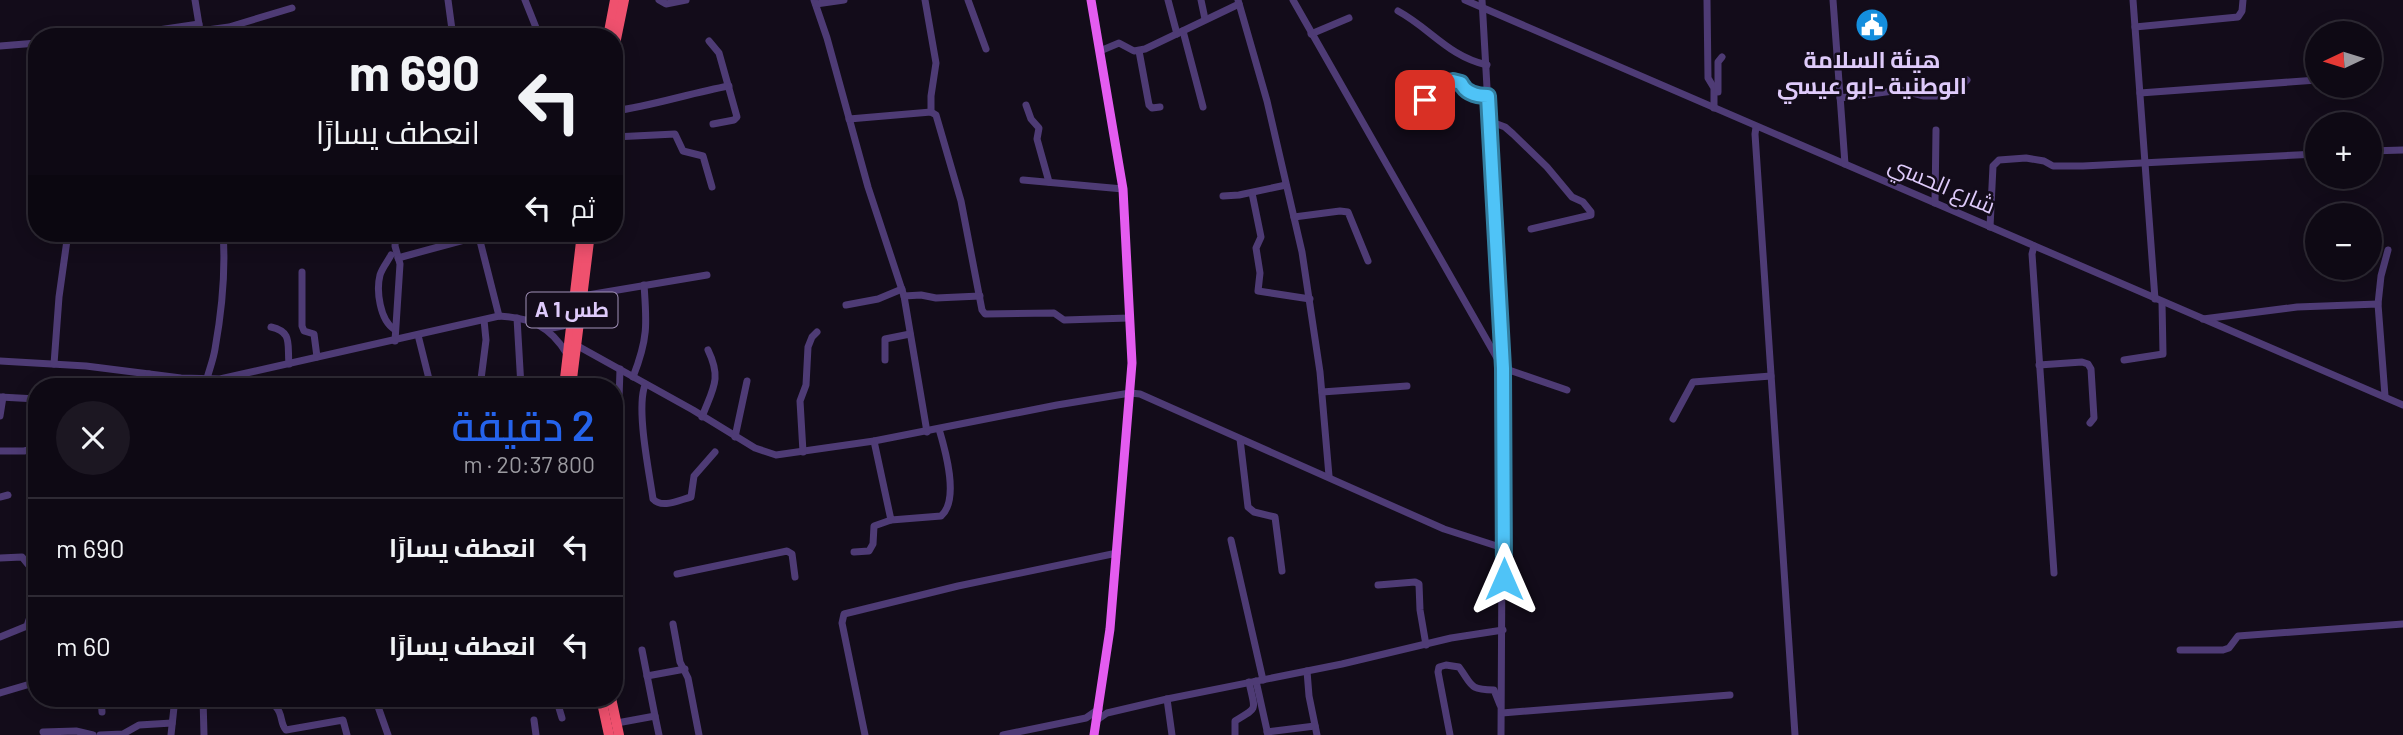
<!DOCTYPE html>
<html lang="ar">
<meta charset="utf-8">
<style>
body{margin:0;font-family:Barlow,Cairo,sans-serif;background:#1c1722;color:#f1f3f6;direction:rtl;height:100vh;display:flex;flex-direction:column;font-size:26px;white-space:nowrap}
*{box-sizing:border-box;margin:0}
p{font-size:23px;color:#9b9aa0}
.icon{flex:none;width:38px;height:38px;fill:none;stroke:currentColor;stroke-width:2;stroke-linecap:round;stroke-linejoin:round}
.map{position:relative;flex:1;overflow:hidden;direction:ltr}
.drawer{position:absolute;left:28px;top:378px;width:595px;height:329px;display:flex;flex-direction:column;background:#0e0914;border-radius:28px;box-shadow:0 4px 18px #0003,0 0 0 2px #2e2a34;direction:rtl}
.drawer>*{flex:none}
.hud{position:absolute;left:28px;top:28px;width:595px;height:214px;border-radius:28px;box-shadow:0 4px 18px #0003,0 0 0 2px #2e2a34;direction:rtl;background:#0e0914;color:#f1f3f6;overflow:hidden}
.needle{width:46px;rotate:266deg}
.tools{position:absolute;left:2305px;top:21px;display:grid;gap:14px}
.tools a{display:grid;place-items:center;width:77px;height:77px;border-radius:50%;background:#0e0914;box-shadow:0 4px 18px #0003,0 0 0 2px #2e2a34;font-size:35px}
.pin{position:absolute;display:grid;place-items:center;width:60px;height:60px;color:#fff;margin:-30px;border-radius:14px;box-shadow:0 4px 10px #0006}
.me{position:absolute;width:77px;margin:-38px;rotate:0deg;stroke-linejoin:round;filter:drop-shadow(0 0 5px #0008)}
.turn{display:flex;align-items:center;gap:24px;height:147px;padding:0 28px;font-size:32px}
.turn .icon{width:91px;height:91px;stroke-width:2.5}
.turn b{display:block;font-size:49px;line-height:60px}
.then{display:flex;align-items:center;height:66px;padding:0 28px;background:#0003;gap:14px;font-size:26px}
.round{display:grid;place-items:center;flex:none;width:74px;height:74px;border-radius:37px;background:#1c1722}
.head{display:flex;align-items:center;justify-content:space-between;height:119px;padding:0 28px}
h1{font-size:42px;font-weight:600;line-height:52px;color:#2563eb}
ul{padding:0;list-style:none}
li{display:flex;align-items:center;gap:21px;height:98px;padding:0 28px;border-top:2px solid #2e2a34}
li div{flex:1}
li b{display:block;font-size:26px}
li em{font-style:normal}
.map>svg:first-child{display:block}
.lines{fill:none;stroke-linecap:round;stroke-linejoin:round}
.minor{stroke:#4e3b75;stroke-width:7}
.major{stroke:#e45cf0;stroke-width:9}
.highway{stroke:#ef516e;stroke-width:10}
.route-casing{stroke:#337fa1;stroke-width:18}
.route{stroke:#4fc3f7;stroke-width:12}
.labels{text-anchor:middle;stroke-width:5;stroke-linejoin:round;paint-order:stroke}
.shield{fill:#130c1a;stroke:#a191b7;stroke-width:2}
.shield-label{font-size:21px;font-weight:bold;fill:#decafa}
.poi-label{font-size:23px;font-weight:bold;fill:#decafa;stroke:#130c1a}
.street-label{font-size:23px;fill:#decafa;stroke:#130c1a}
</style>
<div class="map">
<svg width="2403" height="735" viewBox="0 0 2403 735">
<rect width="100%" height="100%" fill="#130c1a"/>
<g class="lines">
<g class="minor">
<path d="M195,0L201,37"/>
<path d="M448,0L453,37"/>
<path d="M525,0L537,30"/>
<path d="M659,0L666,4L686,0"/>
<path d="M814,0L827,38L868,187L904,296L927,432"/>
<path d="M925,0L936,63L931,96V112"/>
<path d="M968,0L986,49"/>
<path d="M1168,0L1177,34"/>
<path d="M1201,0L1205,19"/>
<path d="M1238,0L1267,101L1302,252L1320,372L1329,476"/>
<path d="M1293,0L1501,365L1506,369L1567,390"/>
<path d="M1465,0L2403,405"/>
<path d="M1482,0L1503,368L1501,735"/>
<path d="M1707,0L1708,78L1714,88V108"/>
<path d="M1833,0L1845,164"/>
<path d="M2133,0L2155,299"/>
<path d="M816,4L844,0"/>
<path d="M1398,11C1431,29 1448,56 1487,65"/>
<path d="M2135,27L2238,17L2242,11L2243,0"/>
<path d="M200,31L229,27L292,8"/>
<path d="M1183,31L1203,107"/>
<path d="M1311,34L1349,18"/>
<path d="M86,37L138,33L199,24"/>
<path d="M709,41L719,53L737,117L734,120L713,124"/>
<path d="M0,46L37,43"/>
<path d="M1100,51L1119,43L1134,51L1145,49L1239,4"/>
<path d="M1139,51L1149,105L1152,108L1160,107"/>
<path d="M2370,76H2374"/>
<path d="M1718,92V62L1722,57"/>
<path d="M2140,93L2317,80"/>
<path d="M1840,98L1901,90L1924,96H1945L1954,93L1967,80"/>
<path d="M1425,100L1435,98L1453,81L1461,83C1466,94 1477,96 1488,96"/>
<path d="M1026,105L1031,119L1039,128L1037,139L1049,182"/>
<path d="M614,111C652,106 690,93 729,86"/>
<path d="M849,119L931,112L936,115L961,201L982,310L985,314L1054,313L1064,320L1129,318"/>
<path d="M1489,121L1505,127L1513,134L1547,167L1572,197L1583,202L1591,212V215L1531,229"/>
<path d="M1756,127L1755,134L1795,735"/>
<path d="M614,137L675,134L683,151L703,156L712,187"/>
<path d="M2370,151L2403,150"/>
<path d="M1023,180L1123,189"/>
<path d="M1252,193L1261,237L1256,248L1260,273L1258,291L1310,299"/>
<path d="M1223,196L1239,195L1286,185"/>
<path d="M1935,203L1936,130"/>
<path d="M1294,217L1340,211L1348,212L1368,261"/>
<path d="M1990,227L1993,166L1999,160L2026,158L2044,161L2053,166H2083L2317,154"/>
<path d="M478,233L499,316"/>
<path d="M2034,246L2032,254L2054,573"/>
<path d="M391,255C388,261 382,268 380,275C376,291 380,320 394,329"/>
<path d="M398,258L479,236"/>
<path d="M302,272V326L304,331L314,334L317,357"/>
<path d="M582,296L707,275"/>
<path d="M904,296L921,295L936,298L980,296"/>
<path d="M2378,304L2381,276L2388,250"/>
<path d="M846,305L878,299L902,289"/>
<path d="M517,318L521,387"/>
<path d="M2203,319L2297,307L2378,304L2385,396"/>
<path d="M271,327C293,332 287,344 289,364"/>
<path d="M546,329L563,326L571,316"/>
<path d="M418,335L431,387"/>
<path d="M395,341L400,264L395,246L396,233"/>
<path d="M576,345L693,410L755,448L776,455L874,441L1057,405L1130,393L1140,394L1444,529L1503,548"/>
<path d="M885,360V339L910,334"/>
<path d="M2124,360L2163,354L2162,302"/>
<path d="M0,361L86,366L181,378L220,379L499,316C531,318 550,326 567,354"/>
<path d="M54,364L59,297L68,233"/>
<path d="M2039,365L2082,362L2088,364L2091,369L2094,418L2090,423"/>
<path d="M620,369L617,460L620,489"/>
<path d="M149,374L150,387"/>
<path d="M633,377C648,339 647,324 644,285"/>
<path d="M645,385C636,409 649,471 653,499C662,509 679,500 691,497L694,476L715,452"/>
<path d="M205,387C207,375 213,362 215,349C222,310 226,273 223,233"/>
<path d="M480,387L486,340L484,320"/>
<path d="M1322,392L1407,386"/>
<path d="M0,397L37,399"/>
<path d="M0,416L3,397"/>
<path d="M702,417C713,388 722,379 708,350"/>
<path d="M1673,419L1693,382L1771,376"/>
<path d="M735,437L747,381"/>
<path d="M1240,439L1248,507L1254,512L1275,517L1282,571"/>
<path d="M874,441L891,520L941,516C960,500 945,449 939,429"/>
<path d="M0,451H24L37,448"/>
<path d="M803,452L800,401L806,385L808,347L812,337L817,332"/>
<path d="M32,473L33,481L37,482"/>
<path d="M0,497L8,495"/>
<path d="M1231,540L1263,680"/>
<path d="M854,552L869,551L873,544L874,526L891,520"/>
<path d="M0,558L22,557L31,568L37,569"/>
<path d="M31,568L32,544L37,536"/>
<path d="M677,574L787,551L792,554L795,577"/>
<path d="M1378,585L1415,582L1419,584L1420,610L1426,645"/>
<path d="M673,624L680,662L688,678L699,735"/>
<path d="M0,637L27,626L37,595"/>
<path d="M642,650L655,716"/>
<path d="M2180,650H2223L2229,648L2238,636L2403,624"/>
<path d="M1307,671L1309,696L1317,735"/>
<path d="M647,676L685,669"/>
<path d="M1256,681L1268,735"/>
<path d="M0,693L37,682"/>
<path d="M101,698L102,712"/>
<path d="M203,698L204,735"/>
<path d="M248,698L252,704L277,702L276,707C283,714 280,724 286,730L343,720L347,735"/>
<path d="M375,698L388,735"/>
<path d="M556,698L562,718"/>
<path d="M1167,699L1172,735"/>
<path d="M1502,713L1730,695"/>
<path d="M534,720L536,735"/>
<path d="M1097,720L1107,713L1167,699L1342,664L1451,638L1503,630"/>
<path d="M617,723L655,716L659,735"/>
<path d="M43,732L76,731L93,735"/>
<path d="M1267,732L1315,726"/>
<path d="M100,735L123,734L139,725L172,723"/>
<path d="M171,735L175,698"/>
<path d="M865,735L842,623L844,614L958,586L1117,553"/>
<path d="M1003,735L1086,718L1099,709"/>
<path d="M1235,735V721C1259,706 1255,712 1249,682"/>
<path d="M1450,735L1438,672L1439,667L1446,665L1459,667C1473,686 1468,689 1494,690L1500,705"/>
</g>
<path class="major" d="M1091,0L1123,189L1132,363L1110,629L1094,735"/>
<g class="highway">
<path d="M608,37L615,0"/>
<path d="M614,49L624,0"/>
<path d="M564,387L582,233"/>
<path d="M571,387L590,233"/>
<path d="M601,698L609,735"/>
<path d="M611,698L619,735"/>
</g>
</g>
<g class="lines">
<defs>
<path id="route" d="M1425,100L1435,99L1453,81L1461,83C1466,94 1477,96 1488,96L1503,368L1504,579"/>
</defs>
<use href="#route" class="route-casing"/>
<use href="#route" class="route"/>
</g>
<defs>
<symbol id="civic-disc" viewBox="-11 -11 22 22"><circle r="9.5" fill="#148edd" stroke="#130c1a"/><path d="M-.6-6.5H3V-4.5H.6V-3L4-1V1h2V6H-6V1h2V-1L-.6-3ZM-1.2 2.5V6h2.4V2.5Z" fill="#fff"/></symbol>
</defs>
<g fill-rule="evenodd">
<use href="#civic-disc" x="1853" y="6" width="38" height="38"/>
</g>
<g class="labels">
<rect class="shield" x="526.5" y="292.5" width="91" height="35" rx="5"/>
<g class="shield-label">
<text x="572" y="317">A 1 طس</text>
</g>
<g class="poi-label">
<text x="1872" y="68">هيئة السلامة<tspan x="1872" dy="26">الوطنية -ابو عيسي</tspan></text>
</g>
<g class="street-label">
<text transform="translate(1942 185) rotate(23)" y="8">شارع الحسي</text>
</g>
</g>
</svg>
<div class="tools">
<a><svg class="needle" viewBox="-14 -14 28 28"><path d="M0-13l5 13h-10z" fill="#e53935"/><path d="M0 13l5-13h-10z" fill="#9b9aa0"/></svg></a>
<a>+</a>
<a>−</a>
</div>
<div class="pin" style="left:1425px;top:100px;background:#d93025"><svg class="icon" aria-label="arrive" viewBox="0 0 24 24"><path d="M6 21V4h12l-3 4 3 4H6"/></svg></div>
<svg class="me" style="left:1504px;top:579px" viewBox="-20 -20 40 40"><path d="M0-17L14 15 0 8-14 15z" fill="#4fc3f7" stroke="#fff" stroke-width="4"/></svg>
<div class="hud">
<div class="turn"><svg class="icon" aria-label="left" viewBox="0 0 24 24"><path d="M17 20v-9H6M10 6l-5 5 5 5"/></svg><div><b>690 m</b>انعطف يسارًا</div></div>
<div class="then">ثم<svg class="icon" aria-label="left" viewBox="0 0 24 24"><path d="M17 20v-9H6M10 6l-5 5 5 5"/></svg></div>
</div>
<section class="drawer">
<div class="head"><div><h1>2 دقيقة</h1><p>800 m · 20:37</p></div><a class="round"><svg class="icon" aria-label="close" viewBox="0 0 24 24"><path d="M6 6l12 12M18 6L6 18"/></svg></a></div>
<ul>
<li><svg class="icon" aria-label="left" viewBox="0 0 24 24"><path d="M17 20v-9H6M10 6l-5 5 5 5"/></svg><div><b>انعطف يسارًا</b></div><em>690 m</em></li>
<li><svg class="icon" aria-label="left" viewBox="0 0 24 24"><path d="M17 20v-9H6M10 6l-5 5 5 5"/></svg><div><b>انعطف يسارًا</b></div><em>60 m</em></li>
</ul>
</section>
</div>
